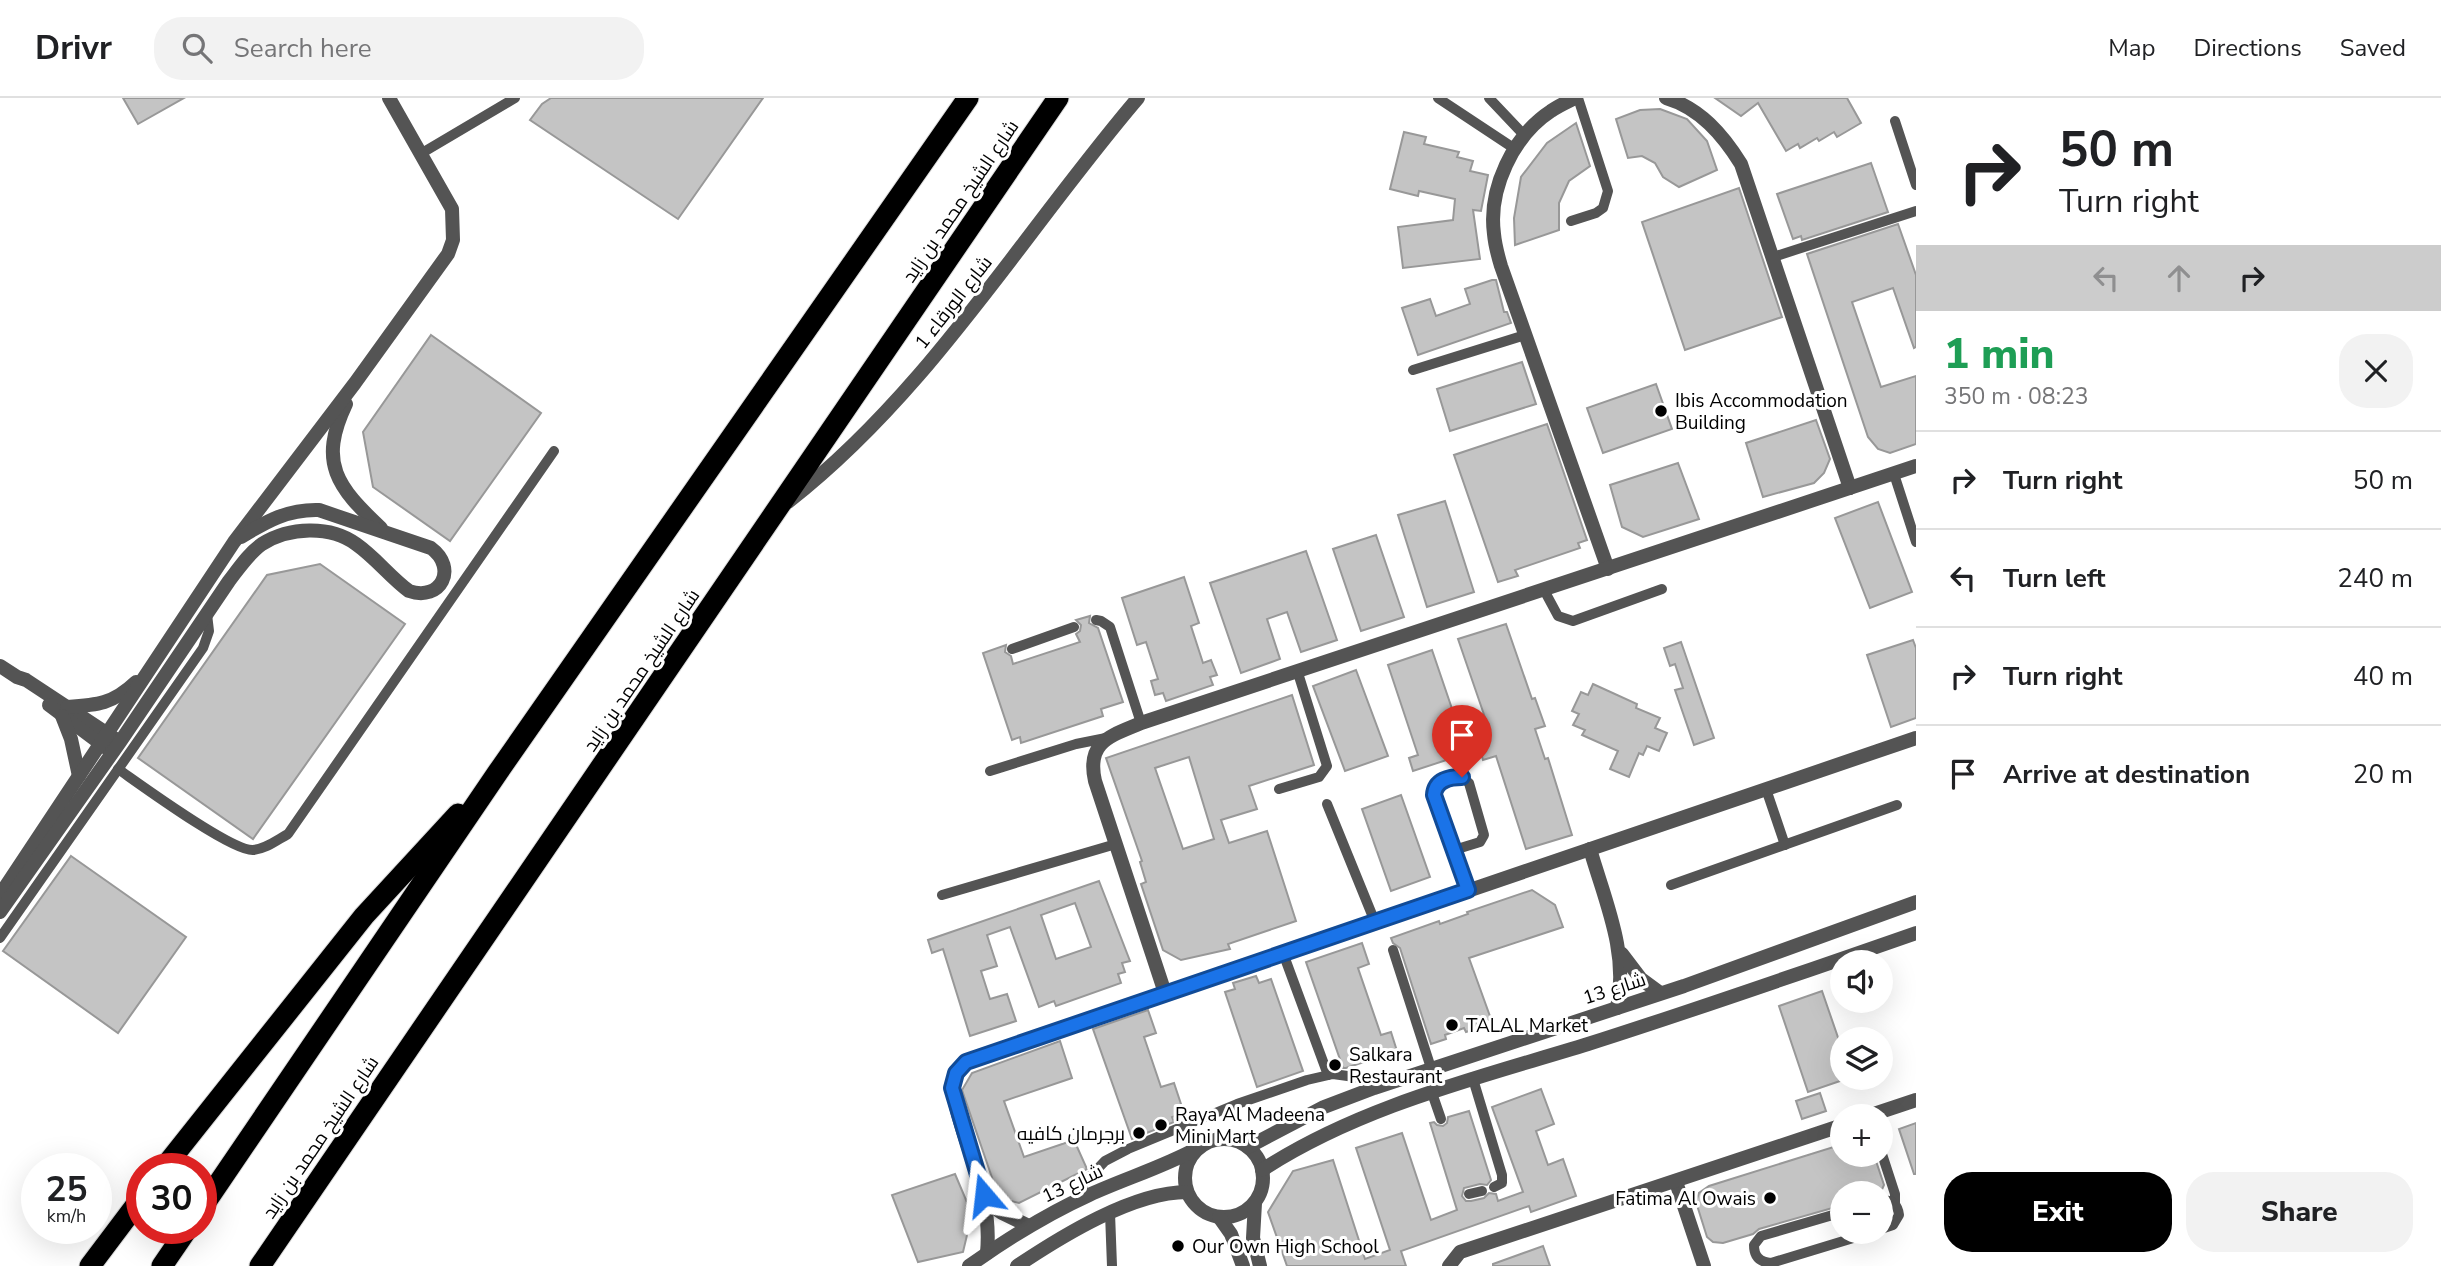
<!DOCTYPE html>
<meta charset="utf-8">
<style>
body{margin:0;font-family:"Nunito Sans",Cairo,sans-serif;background:#f2f2f2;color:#202124;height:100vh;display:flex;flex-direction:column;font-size:26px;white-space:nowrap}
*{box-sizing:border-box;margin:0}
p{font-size:23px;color:#757577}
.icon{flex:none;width:38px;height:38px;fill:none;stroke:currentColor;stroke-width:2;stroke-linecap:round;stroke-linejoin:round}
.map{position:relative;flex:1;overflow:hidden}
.side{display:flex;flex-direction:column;background:#fff;width:525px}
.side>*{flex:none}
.hud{background:#fff;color:#202124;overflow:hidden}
.controls{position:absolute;left:1830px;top:852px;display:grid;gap:14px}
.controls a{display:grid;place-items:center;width:63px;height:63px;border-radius:50%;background:#fff;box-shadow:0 7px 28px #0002;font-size:35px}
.speed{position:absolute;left:21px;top:1055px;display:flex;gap:14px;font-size:35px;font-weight:700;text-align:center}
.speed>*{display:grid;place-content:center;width:91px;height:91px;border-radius:50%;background:#fff;box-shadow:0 7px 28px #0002;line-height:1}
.speed small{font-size:18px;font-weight:400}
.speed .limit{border:10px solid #d22;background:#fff;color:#111}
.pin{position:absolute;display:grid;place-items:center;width:60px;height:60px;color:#fff;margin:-72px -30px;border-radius:50% 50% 50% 0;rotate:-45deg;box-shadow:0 0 7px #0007}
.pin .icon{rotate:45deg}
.me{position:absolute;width:77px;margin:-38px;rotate:343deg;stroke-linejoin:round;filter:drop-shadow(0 0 5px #0008)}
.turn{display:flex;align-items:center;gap:24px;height:147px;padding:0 28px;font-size:32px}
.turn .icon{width:91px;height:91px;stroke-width:2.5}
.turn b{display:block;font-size:49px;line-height:60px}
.lanes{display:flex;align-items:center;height:66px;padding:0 28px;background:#0003;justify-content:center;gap:35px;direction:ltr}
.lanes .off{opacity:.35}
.round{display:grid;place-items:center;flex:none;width:74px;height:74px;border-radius:28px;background:#f2f2f2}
.summary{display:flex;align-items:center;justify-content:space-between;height:119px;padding:0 28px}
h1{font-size:42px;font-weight:800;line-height:52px;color:#1e9e55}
.primary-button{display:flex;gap:14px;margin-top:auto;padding:14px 28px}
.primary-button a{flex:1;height:80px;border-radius:28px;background:#000;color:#fff;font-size:28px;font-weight:800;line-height:80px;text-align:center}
.primary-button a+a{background:#f2f2f2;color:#202124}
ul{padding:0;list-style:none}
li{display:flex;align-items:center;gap:21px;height:98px;padding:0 28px;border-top:2px solid #e0e0e0}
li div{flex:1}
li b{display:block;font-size:26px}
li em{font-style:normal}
header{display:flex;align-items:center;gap:42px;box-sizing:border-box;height:98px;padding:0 35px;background:#fff;border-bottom:2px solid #e0e0e0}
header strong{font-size:33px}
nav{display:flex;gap:38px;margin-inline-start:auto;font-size:24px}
.search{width:490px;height:63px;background:#f2f2f2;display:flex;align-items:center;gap:18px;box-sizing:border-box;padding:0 24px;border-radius:28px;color:#757577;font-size:26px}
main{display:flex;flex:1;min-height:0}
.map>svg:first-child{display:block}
.building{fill:#c4c4c4;stroke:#989898;stroke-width:2;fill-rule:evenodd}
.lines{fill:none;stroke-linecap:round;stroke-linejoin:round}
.motorway-casing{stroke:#dbdbdb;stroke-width:23}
.service{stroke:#545454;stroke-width:10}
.minor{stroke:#545454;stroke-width:14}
.tertiary{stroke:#545454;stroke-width:14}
.motorway{stroke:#000;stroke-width:21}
.route-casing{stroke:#114b97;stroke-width:18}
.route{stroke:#1a73e8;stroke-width:12}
.poi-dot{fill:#000;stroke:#fff;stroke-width:2.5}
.labels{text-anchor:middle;stroke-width:6;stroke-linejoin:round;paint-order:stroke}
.street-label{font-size:19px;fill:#000;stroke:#fff}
.poi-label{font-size:19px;fill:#000;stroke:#fff;text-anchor:start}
</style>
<header>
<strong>Drivr</strong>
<div class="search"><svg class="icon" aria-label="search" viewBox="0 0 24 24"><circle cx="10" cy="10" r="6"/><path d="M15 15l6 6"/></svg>Search here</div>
<nav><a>Map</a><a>Directions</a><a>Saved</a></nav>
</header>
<main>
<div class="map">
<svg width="1916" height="1168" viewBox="0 0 1916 1168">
<rect width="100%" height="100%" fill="#fff"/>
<g class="building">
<path d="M123,0H184L138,26Z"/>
<path d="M551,0H763L678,121L530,22L542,6Z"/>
<path d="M1715,0H1847L1861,25L1837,39L1834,34L1819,43L1817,40L1800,50L1798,46L1786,53L1758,5L1741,18Z"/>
<path d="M1660,11L1687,21L1707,43L1717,72L1679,89L1663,79L1655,65L1642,58L1628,60L1616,21L1640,12Z"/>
<path d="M1576,25L1590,68L1569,83L1559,105V132L1515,147L1514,120L1521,79L1547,45Z"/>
<path d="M1404,34L1426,39L1424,46L1459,54L1457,59L1473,63L1470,73L1488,77L1481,113L1473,112L1480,161L1403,170L1398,129L1453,122L1455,101L1419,93L1418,98L1390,91Z"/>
<path d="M1871,65L1888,114L1802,142L1801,138L1793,141L1777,96Z"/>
<path d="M1739,90L1782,219L1685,252L1642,124Z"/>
<path d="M1898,126L1916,177V249L1914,250L1893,190L1852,204L1881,289L1916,278V346L1890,355L1878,351L1868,339L1807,156Z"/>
<path d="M1492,182H1496L1504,214H1507L1511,225L1418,257L1402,210L1430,201L1436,218L1470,206L1465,191Z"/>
<path d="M431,237L541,315L450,443L373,389L363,334Z"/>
<path d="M1522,264L1536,306L1450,333L1437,291Z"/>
<path d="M1656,286L1672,331L1603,355L1587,310Z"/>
<path d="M1816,322L1830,361L1824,375L1814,385L1763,399L1746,345Z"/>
<path d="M1547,326L1587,442L1578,445L1580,450L1515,472L1518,478L1498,484L1454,357Z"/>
<path d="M1678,365L1699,421L1643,439L1622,429L1610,387Z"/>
<path d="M1445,403L1474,494L1427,509L1398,417Z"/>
<path d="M1878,404L1912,494L1870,510L1835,420Z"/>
<path d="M1376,437L1404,519L1361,533L1333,451Z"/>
<path d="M1306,453L1337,542L1301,554L1287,514L1267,521L1280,561L1241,575L1210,485Z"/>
<path d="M320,466L405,526L253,741L138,660L267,477Z"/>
<path d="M1184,479L1199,525L1191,528L1203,565L1211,562L1217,577L1210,579L1213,587L1166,603L1163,595L1155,597L1151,583L1158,581L1146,544L1137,547L1122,500Z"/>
<path d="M1090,518L1089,525L1098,530L1123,604L1101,611L1103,618L1021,645L1020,639L1012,642L983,555L1006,547L1005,554L1011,558L1013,566L1080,544L1076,536L1080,533L1081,527L1076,522Z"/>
<path d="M1506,526L1532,601L1535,600L1545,628L1535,631L1545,661L1548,660L1572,737L1526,751L1496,658L1483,662L1480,651L1413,673L1409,660L1418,657L1388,567L1432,552L1463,643L1490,634L1458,541Z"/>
<path d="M1913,542L1916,550V620L1891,629L1867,557Z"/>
<path d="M1681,544L1714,640L1694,647L1675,592L1683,590L1675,566L1670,568L1664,550Z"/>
<path d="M1356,572L1388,658L1345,673L1313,588Z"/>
<path d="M1593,586L1637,606L1636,610L1660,620L1655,630L1667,635L1659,653L1647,648L1643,657L1639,655L1629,679L1610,671L1618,653L1582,637L1585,632L1573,627L1579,616L1572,613L1581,594L1588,597Z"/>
<path d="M1292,597L1314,667L1249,688L1257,711L1221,722L1229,745L1267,733L1296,823L1228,846L1230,851L1181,862L1163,852L1141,786L1146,784L1140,764L1142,763L1106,660ZM1189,659L1214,741L1183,751L1155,670Z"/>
<path d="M1401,697L1430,779L1391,793L1362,711Z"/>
<path d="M71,758L186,839L118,935L3,853Z"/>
<path d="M1099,783L1130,863L1122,865L1125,874L1118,876L1121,885L1056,908L1054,903L1039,909L1010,829L987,837L997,868L981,873L990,901L1007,896L1016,923L970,938L943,851L932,855L928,842ZM1075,805L1091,849L1056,861L1041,817Z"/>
<path d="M1532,792L1555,807L1563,829L1469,860L1491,921L1477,926L1478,930L1466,934L1464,930L1445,937L1446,941L1431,946L1400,850L1393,845L1391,840L1439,823L1440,826L1468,816L1467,814Z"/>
<path d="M1362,845L1369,866L1358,870L1381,937L1391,934L1397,953L1346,970H1343L1306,864Z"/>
<path d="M1256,878L1259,885L1271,881L1303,973L1257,989L1225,894L1235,891L1233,885Z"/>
<path d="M1822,893L1843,954V982L1808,994L1779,908Z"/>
<path d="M1148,912L1156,935L1144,939L1161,989L1174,985L1184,1015L1172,1019L1174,1024L1132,1041L1093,931Z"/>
<path d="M1060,943L1072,980L1004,1003L1024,1059L1074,1042L1087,1071L1019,1105L999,1100L962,992L972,975Z"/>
<path d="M1541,991L1554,1026L1536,1033L1548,1067L1563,1061L1576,1098L1531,1114L1529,1108L1401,1153L1406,1168H1287L1268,1114L1293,1073L1333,1062L1365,1161L1390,1152L1356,1050L1402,1035L1431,1122L1457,1112L1430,1025L1434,1024L1437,1027L1443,1028L1447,1025L1448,1019L1469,1013L1491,1082L1487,1087L1480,1086L1464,1090L1462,1098L1466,1103H1471L1484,1100L1489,1095L1496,1096L1498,1103L1523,1094L1492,1009Z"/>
<path d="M1820,995L1826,1013L1802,1021L1796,1003Z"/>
<path d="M1916,1025V1076H1914L1899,1031Z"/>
<path d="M1843,1046V1057H1874L1884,1087L1880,1096H1843V1107L1759,1131L1753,1136L1723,1145L1713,1144L1707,1139L1696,1104L1699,1095L1709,1088Z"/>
<path d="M955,1076L972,1116L963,1154L918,1164L892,1097Z"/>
<path d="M1543,1148L1550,1168H1493V1166Z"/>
</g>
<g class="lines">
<defs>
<g id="motorway">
<path d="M163,1071L364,818L458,716"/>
<path d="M201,1111L498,674L968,0"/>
<path d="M90,1168L142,1099"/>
<path d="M162,1168L188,1130"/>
<path d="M260,1168L1058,0"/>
</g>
</defs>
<use href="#motorway" class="motorway-casing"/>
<g class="service">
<path d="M1438,0L1515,51"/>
<path d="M1489,0L1524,37"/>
<path d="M1895,23L1916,87"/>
<path d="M422,55L515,0"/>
<path d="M1571,123L1596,115L1603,110L1608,93L1578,0"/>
<path d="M1773,159L1916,113"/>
<path d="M1413,272L1525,237"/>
<path d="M1894,376L1916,444"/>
<path d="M1544,492L1558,518L1573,523L1662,491"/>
<path d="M1096,522L1101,523L1110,529L1141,625"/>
<path d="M1012,551L1074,529"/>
<path d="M118,671C141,687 231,753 253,752C266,751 277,742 288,736L554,353"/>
<path d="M990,673L1076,646L1106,640"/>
<path d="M1279,691L1319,679L1327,668L1298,575"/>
<path d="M1766,691L1785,747"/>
<path d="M1327,706L1375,824"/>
<path d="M1454,752L1480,744L1484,737L1469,685L1462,679C1449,679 1435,683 1435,697L1468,792"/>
<path d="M1671,787L1897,707"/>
<path d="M942,797L1116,746"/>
<path d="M0,840L203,550L209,533L207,516"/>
<path d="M1393,852L1431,970"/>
<path d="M1283,855L1328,977"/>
<path d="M1473,981L1502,1077V1085L1494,1089"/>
<path d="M1432,995L1441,1021"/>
<path d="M1881,1053L1895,1096V1106"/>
<path d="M1469,1096L1482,1093"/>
<path d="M1881,1103C1892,1101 1898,1107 1899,1117L1893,1127L1881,1131"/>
<path d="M1075,1104L1084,1085L1105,1063L1128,1051L1237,1006L1307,982L1333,976L1362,980L1374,990"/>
<path d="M1843,1114L1761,1138L1754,1147C1754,1158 1759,1164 1771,1165L1873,1134"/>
<path d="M1110,1115L1112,1168"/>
</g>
<g class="minor">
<path d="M1575,0C1567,4 1558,8 1551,13C1513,38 1488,91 1494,136C1495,147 1498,158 1501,168L1608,471"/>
<path d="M1666,0C1700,10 1723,37 1741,66L1850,390"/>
<path d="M346,306C318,365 337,389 381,430"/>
<path d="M0,568L17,579L26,582L114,640"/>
<path d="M49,607L109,652"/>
<path d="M67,609C97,607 113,606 136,584"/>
<path d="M62,618L71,641L79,678"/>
<path d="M1590,751C1605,803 1629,855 1617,910"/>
<path d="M0,797L234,444L355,285L448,156L453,142L452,111L389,0"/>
<path d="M0,814L120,644L229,483C239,470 249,455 262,446C289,429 330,427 356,446C376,460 390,479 409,493C441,504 458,470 431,450L319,412C288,411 267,423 241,439"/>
<path d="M1622,856L1641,881L1660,895"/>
<path d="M1165,895L1095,683C1086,643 1111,638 1141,625L1916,368"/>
<path d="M1868,1018L1916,1002"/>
<path d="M1676,1084L1704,1168"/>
<path d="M986,1104L1002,1115L1029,1128"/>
<path d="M987,1155C993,1091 962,1050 952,990L956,976L966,964L1916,640"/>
<path d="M1449,1168L1460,1154L1843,1027"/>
</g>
<g class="tertiary">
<path d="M788,404C930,293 1022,136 1138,0"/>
<circle cx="1224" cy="1080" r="39"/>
<path d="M1248,1049L1324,1009L1374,990L1684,888L1916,804"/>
<path d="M1262,1072C1360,1008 1478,980 1588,946C1698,911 1807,873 1916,835"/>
<path d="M1255,1105L1253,1140L1260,1168"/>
<path d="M1219,1119L1231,1136L1243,1168"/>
<path d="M969,1168C1007,1141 1047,1116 1089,1097C1126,1080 1161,1070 1198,1050"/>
<path d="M1017,1168C1062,1138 1133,1094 1187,1094"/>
</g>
<use href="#motorway" class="motorway"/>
</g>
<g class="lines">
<defs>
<path id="route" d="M984,1097L952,990L956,975L966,964L1468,792L1434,697C1435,682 1449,679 1462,679"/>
</defs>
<use href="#route" class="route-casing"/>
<use href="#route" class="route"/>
</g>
<g class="poi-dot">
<circle cx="1661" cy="313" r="7"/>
<circle cx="1452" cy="927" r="7"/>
<circle cx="1335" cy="967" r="7"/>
<circle cx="1161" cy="1027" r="7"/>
<circle cx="1139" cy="1035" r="7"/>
<circle cx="1770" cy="1100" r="7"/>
<circle cx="1178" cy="1148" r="7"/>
</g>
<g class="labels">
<g class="street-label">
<text transform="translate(960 103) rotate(-56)" y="7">شارع الشيخ محمد بن زايد</text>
<text transform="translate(953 204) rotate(-52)" y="7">شارع الورقاء 1</text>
<text transform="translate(641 572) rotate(-56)" y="7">شارع الشيخ محمد بن زايد</text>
<text transform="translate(1614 890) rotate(-18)" y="7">شارع 13</text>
<text transform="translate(320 1039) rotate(-56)" y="7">شارع الشيخ محمد بن زايد</text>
<text transform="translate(1072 1085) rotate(-25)" y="7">شارع 13</text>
</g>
<g class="poi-label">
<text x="1675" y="309">Ibis Accommodation<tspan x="1675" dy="22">Building</tspan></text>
<text x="1466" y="934">TALAL Market</text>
<text x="1349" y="963">Salkara<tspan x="1349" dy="22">Restaurant</tspan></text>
<text x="1175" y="1023">Raya Al Madeena<tspan x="1175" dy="22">Mini Mart</tspan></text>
<text x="1125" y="1042" text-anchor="end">برجرمان كافيه</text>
<text x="1756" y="1107" text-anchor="end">Fatima Al Owais</text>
<text x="1192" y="1155">Our Own High School</text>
</g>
</g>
</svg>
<div class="controls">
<a><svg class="icon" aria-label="sound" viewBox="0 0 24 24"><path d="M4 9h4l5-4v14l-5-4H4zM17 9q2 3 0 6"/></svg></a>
<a><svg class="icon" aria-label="layers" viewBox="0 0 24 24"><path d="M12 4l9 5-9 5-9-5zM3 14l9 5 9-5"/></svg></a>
<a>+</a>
<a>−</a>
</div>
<div class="speed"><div>25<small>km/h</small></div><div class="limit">30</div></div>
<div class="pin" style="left:1462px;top:679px;background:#d93025"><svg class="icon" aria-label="arrive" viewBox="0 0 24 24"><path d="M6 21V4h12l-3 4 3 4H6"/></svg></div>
<svg class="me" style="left:984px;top:1097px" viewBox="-20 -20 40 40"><path d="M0-17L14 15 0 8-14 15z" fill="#1a73e8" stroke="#fff" stroke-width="4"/></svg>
</div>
<section class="side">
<div class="hud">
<div class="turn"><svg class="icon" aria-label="right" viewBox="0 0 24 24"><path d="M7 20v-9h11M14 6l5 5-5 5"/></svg><div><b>50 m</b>Turn right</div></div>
<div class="lanes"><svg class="icon off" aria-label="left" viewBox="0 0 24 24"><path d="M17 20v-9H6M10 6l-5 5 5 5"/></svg><svg class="icon off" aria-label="ahead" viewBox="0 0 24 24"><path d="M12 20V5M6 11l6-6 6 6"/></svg><svg class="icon" aria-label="right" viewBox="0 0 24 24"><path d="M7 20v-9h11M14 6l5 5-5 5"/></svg></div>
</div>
<div class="summary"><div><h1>1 min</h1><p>350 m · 08:23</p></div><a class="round"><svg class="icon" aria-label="close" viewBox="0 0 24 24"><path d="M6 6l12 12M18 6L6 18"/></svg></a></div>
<ul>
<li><svg class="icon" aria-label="right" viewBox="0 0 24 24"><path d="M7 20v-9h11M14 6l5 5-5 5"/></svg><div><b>Turn right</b></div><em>50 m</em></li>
<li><svg class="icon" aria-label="left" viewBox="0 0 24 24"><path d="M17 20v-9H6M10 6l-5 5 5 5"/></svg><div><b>Turn left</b></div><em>240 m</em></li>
<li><svg class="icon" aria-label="right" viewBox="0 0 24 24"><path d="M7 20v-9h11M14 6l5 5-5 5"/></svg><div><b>Turn right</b></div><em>40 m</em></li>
<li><svg class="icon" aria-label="arrive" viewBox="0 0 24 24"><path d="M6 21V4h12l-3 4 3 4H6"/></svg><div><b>Arrive at destination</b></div><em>20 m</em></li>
</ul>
<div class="primary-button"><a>Exit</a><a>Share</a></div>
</section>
</main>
